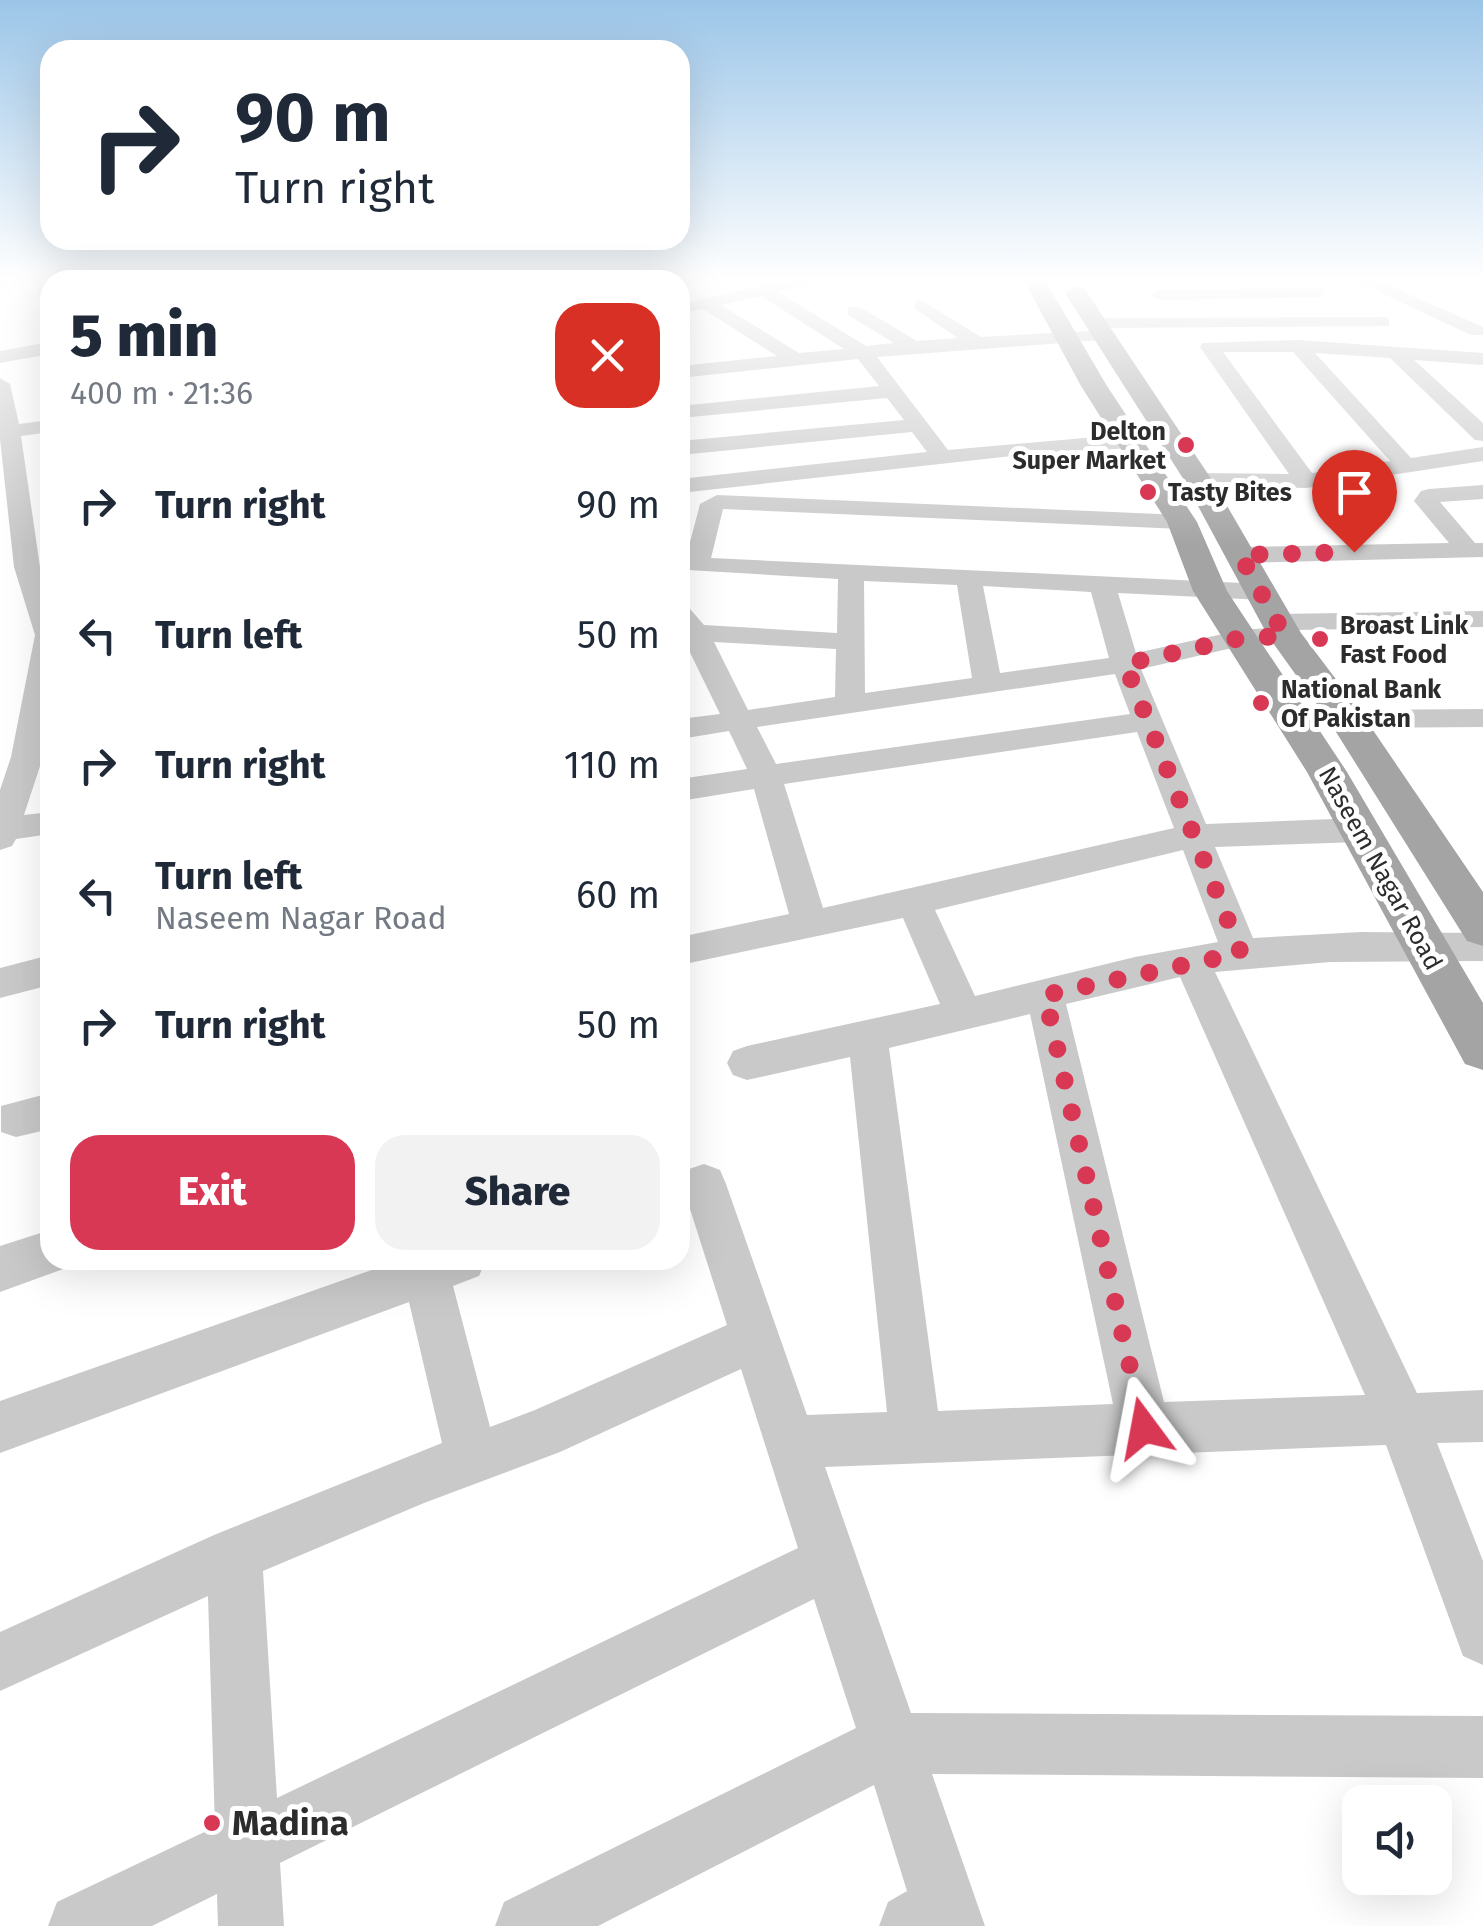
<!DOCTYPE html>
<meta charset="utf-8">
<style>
body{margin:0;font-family:"Fira Sans",sans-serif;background:#f2f2f3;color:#1f2937;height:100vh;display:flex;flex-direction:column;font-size:38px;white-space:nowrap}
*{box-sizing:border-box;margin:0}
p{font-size:32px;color:#747a83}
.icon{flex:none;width:55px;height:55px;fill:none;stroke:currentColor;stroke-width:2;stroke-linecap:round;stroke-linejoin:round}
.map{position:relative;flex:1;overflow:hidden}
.panel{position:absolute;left:40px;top:270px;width:650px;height:1000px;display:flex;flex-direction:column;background:#fff;border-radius:30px;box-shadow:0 10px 40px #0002}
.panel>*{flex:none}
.top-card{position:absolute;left:40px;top:40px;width:650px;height:210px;border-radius:30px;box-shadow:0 10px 40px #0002;background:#fff;color:#1f2937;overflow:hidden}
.controls{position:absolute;left:1342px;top:1785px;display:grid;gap:20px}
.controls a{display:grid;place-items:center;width:110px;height:110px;border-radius:20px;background:#fff;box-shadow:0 10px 40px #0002;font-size:50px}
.pin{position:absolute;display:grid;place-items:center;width:85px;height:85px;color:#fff;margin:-102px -42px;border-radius:50% 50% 50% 0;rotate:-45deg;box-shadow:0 0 10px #0007}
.pin .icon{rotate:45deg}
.me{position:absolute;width:110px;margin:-55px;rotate:347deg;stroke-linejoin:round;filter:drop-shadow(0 0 8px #0008)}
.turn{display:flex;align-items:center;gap:35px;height:210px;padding:0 30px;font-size:45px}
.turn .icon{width:130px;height:130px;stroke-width:2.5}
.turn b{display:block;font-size:70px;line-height:85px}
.round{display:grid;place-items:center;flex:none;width:105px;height:105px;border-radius:30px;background:#f2f2f3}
.summary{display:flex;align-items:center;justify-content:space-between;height:170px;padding:0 30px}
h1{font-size:60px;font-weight:800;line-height:75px}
.button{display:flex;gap:20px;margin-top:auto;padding:20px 30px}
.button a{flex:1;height:115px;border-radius:30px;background:#d93855;color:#fff;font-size:40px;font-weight:800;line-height:115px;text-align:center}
.button a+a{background:#f2f2f3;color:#1f2937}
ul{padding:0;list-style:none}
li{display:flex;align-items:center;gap:30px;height:130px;padding:0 30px}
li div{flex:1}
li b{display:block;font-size:38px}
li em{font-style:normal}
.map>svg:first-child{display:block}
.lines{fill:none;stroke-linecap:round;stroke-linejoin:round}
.minor{fill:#c9c9c9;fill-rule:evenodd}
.major{fill:#a4a4a4;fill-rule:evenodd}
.route{stroke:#d93855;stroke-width:18;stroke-dasharray:0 32.4}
.poi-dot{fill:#d93855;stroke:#fff;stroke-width:4}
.labels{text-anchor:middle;stroke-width:10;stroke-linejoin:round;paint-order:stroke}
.far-poi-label{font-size:25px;font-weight:bold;fill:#2c2c2c;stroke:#fff;text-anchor:start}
.far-street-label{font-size:25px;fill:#2c2c2c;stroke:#fff}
.near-poi-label{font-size:35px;font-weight:bold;fill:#2c2c2c;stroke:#fff;text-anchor:start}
</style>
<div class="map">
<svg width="1483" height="1926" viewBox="0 0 1483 1926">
<rect width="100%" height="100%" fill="#fff"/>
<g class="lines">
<g class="minor">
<path d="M0,277H31L0,286Z"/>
<path d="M33,277H49L50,308L41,303Z"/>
<path d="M108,277H124L125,280H109Z"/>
<path d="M173,277H200L172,280Z"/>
<path d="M274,277H309L273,280Z"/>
<path d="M388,277H406L387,280Z"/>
<path d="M435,277H453L434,280Z"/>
<path d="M527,277H544L526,280Z"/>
<path d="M609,277H625L608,280Z"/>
<path d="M656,277H673L655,280Z"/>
<path d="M799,277H831L778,292L866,346L894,343L848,315V307H860L917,341L958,338L915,309V301L921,300L981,337L1108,330V338L1101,340L877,357L948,450L1130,434L1141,441L1130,448L1012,456L680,493V479L927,452L912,432L680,455V441L904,420L887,398L680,418V406L879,386L858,359L680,378V366L777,356L703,309L680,314V304ZM761,296L844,349L799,353L721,305Z"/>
<path d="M1347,277H1370L1483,327V335H1471Z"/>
<path d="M1318,288L1324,289V297L1159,300L1150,295L1159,290Z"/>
<path d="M1383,317L1389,318V326L1096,328L1087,323L1096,318Z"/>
<path d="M1298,340L1483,353V365L1414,360L1483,423V441L1475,440L1390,358L1315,353L1411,458L1483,447V461L1306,488L1190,485L1187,480L1190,475L1198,473L1289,474L1200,347L1202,343ZM1223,352H1293L1390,461L1312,473Z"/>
<path d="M50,342V354L0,363V351Z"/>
<path d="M0,378L10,384L19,424L50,420V432L21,436L40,567L50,597V712L43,757L24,815L50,812V834L16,839L12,846L0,850V790L11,757L35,635L14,567L0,439Z"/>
<path d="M1483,485V499L1440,502L1475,543H1483V557L1240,563L1227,555L1240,547L1449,543L1414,501L1421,491L1429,489Z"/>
<path d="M717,495L1182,515L1194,522L1182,529L723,509L711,558L1263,584L1276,592L1263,600L1118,593L1136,653L1241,630L1269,628L1262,622L1276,614L1483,611V627L1294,630L1299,636L1295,642L1241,646L1141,669L1206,824L1360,818L1372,822L1377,830L1372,838L1360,842L1215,847L1253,938L1361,932L1483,933V961L1330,962L1215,972L1417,1393L1483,1390V1442L1437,1443L1483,1561V1665L1463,1656L1386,1445L825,1467L911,1713L1483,1716V1778L932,1774L985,1926H879L888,1902L907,1891L874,1785L598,1926H495L504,1902L856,1728L814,1599L280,1863L284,1926H218L217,1894L152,1926H48L57,1902L215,1827L208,1596L0,1691V1632L214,1535L442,1443L409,1302L0,1453V1401L400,1260H486L479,1276L453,1286L490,1427L535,1410L727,1325L690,1209L680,1212V1172L704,1164L720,1170L726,1184L807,1415L887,1412L850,1057L747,1080L733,1075L727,1063L733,1051L747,1046L940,1004L903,918L680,965V937L789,914L754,789L680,801V779L747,769L729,731L680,739V719L720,714L680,632V607L690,609L704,625L837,633L838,579L688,570L684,565L700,504ZM864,581L957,585L972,678L865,693ZM983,586L1091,592L1109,658L1000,673ZM714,642L836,649L835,697L748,710ZM1115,674L1130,714L776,764L757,727ZM1137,732L1174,828L823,908L784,784ZM1183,850L1218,942L1135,957L975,996L935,910ZM1180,977L1365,1395L1164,1402L1066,1004ZM1030,1014L1113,1404L938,1411L889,1048ZM741,1369L798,1548L277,1798L263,1571L424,1503L560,1452Z"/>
<path d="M1483,709V727L1347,728L1336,726L1332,719L1336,712L1347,710Z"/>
<path d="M50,955V985L0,998V968Z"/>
<path d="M50,1093V1129L16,1137L1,1132V1106Z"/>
<path d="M50,1230V1260H70L66,1268L0,1292V1246Z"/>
</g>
<g class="major">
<path d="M1022,277H1043L1107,386L1197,522L1227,591L1347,772L1483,1003V1070L1465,1064L1307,772L1193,591L1167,522L1081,386Z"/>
<path d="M1076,286L1084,288L1212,480L1301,633L1360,711L1483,892V946L1467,941L1331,724L1268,636L1184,480L1065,293Z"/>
</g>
</g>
<linearGradient id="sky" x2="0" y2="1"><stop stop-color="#9bc5e8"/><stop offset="0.51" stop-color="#fff"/><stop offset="1" stop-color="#fff" stop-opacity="0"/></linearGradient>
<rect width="1483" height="547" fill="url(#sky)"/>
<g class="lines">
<path class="route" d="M1144,1428L1045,995L1241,953L1125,664L1241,638L1285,636L1240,555L1354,552"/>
</g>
<g class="poi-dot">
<circle cx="1186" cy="445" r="10"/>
<circle cx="1148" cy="492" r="10"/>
<circle cx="1320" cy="639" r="10"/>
<circle cx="1261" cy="703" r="10"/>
<circle cx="212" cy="1823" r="10"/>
</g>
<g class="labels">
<g class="far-poi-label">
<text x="1166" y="440" text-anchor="end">Delton<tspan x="1166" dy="29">Super Market</tspan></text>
<text x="1168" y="501">Tasty Bites</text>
<text x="1340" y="634">Broast Link<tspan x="1340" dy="29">Fast Food</tspan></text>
<text x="1281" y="698">National Bank<tspan x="1281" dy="29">Of Pakistan</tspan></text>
</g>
<g class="far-street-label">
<text transform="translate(1381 868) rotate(61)" y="9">Naseem Nagar Road</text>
</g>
<g class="near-poi-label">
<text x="232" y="1835">Madina</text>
</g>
</g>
</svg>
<div class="controls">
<a><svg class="icon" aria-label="sound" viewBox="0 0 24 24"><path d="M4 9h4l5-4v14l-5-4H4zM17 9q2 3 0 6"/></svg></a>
</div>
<div class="pin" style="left:1354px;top:552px;background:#d93025"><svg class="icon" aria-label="arrive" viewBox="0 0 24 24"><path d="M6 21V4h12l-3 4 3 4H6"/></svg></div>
<svg class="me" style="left:1144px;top:1428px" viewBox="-20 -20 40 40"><path d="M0-17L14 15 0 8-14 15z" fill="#d93855" stroke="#fff" stroke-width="4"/></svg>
<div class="top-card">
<div class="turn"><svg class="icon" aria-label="right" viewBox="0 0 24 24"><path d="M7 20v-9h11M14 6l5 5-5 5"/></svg><div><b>90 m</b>Turn right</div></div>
</div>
<section class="panel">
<div class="summary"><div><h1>5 min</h1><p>400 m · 21:36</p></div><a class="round" style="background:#d93025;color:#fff"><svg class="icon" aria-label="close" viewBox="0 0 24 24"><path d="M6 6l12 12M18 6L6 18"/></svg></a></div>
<ul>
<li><svg class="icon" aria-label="right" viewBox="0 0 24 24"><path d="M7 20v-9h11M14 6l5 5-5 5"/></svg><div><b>Turn right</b></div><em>90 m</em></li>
<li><svg class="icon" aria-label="left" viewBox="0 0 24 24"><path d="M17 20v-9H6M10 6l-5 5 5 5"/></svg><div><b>Turn left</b></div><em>50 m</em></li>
<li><svg class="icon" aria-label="right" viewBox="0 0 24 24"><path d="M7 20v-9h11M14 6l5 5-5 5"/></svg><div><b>Turn right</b></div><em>110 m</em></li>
<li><svg class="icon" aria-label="left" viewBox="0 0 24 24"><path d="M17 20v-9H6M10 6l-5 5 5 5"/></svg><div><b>Turn left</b><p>Naseem Nagar Road</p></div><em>60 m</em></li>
<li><svg class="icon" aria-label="right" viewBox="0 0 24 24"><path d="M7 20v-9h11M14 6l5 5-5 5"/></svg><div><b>Turn right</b></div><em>50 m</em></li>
</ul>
<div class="button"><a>Exit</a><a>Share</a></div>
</section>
</div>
